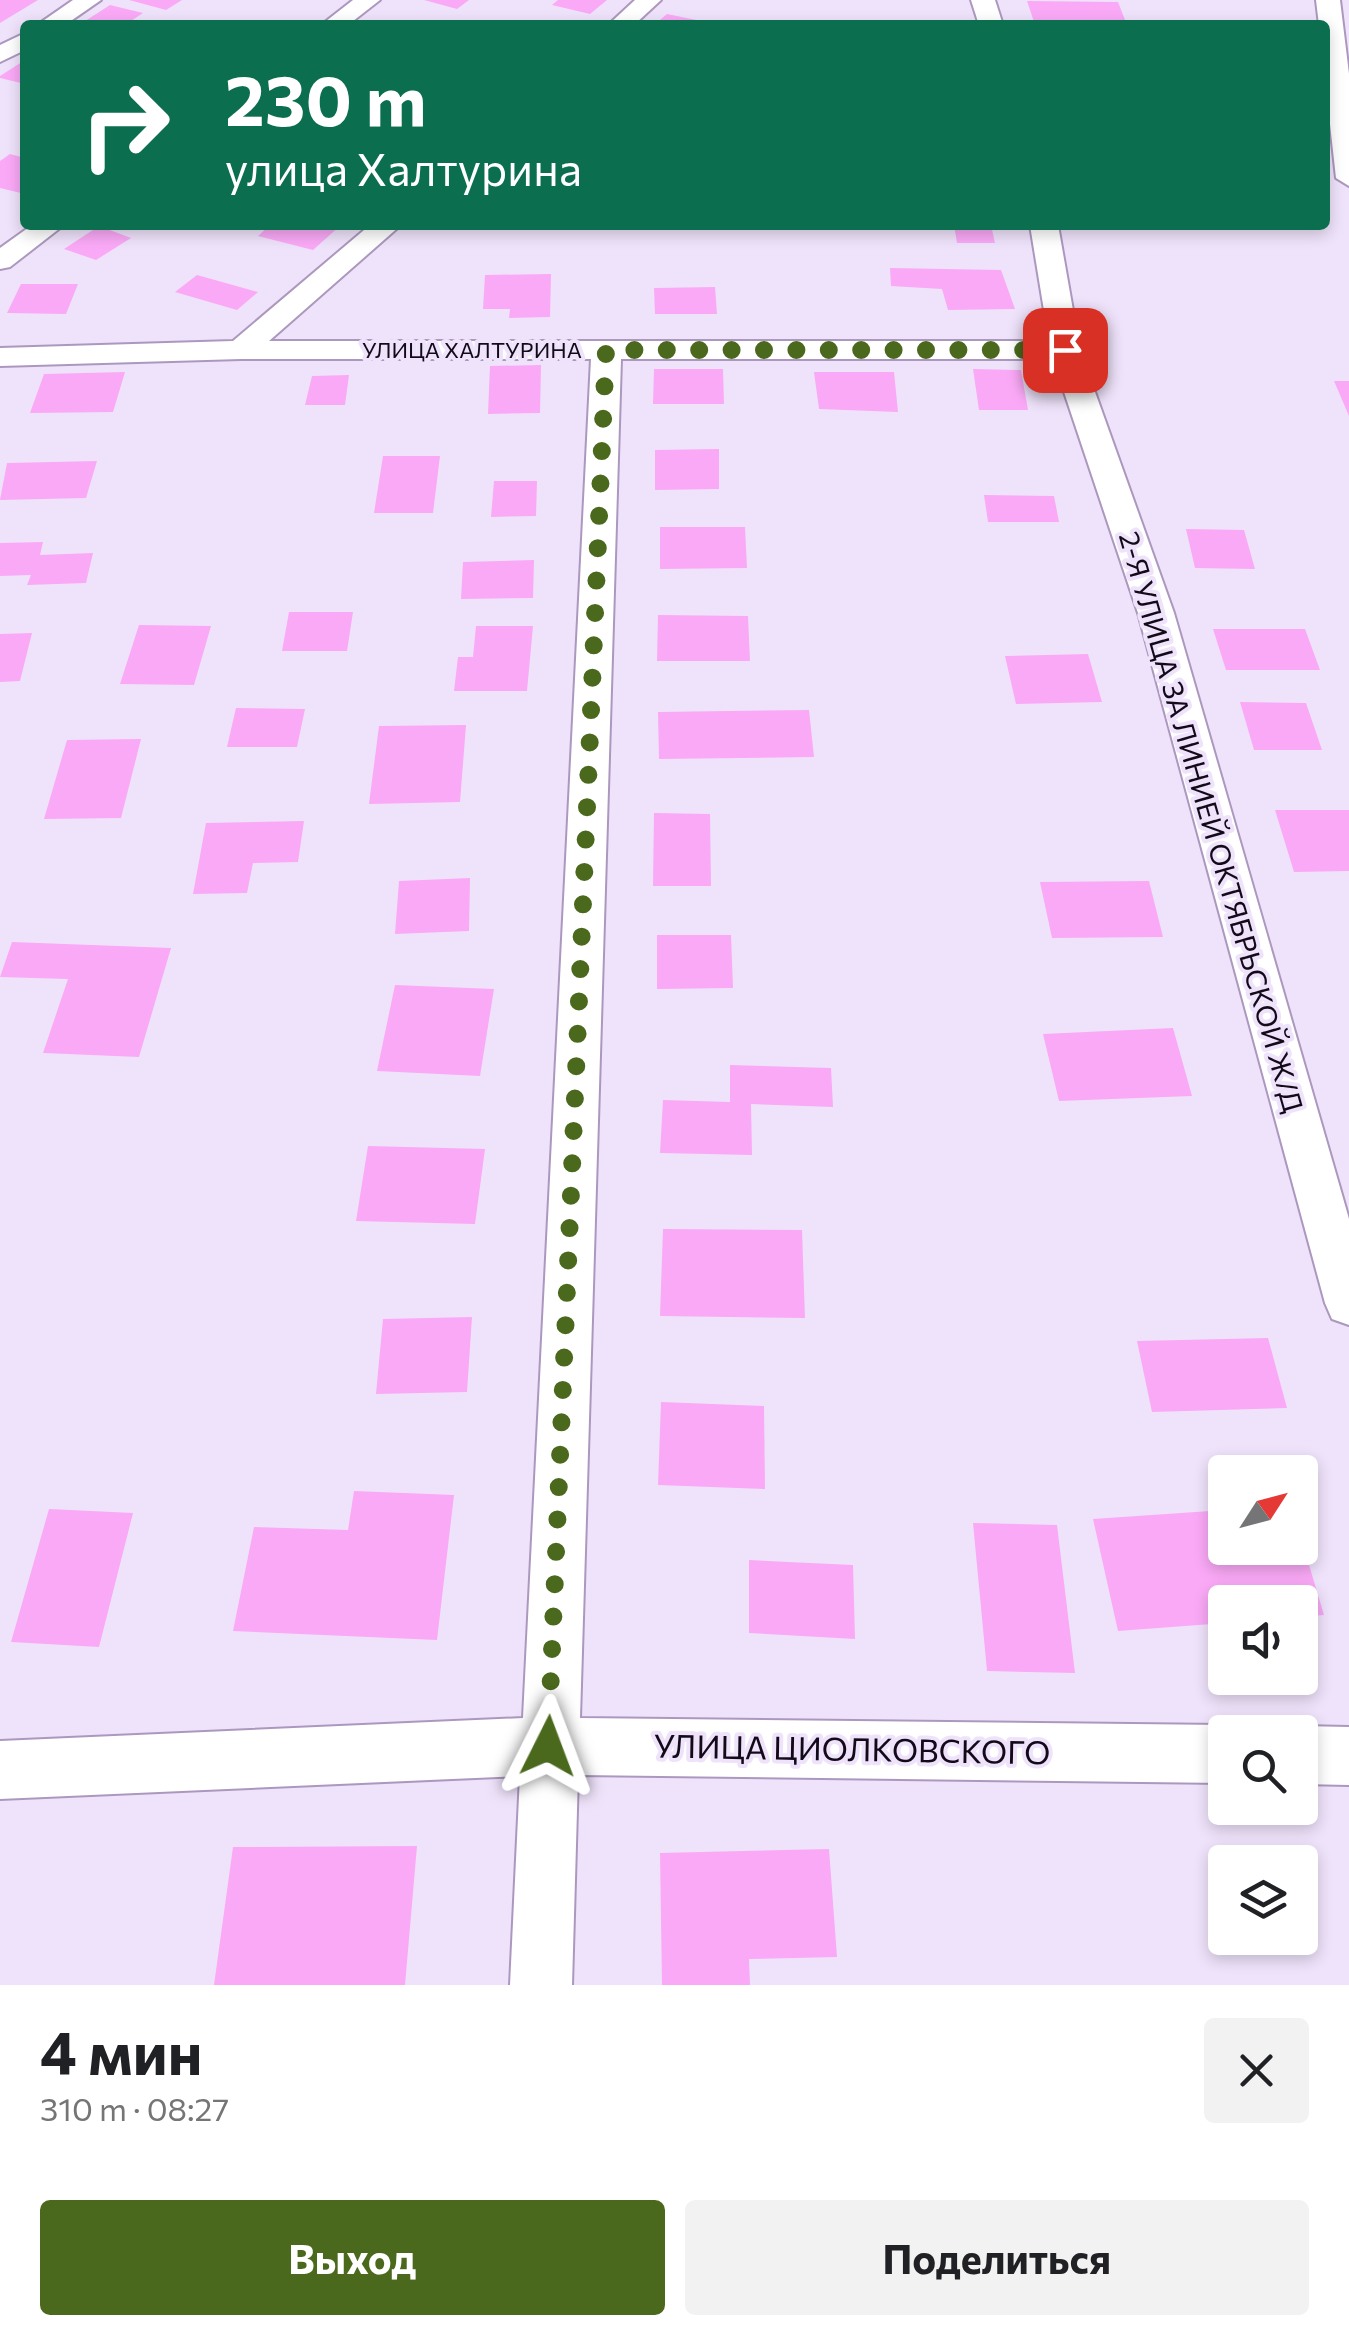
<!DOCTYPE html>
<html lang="ru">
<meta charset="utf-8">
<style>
body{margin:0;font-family:Commissioner,sans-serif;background:#f2f2f2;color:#202124;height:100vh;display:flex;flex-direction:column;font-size:38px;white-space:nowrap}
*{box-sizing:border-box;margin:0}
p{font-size:32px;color:#757577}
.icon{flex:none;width:55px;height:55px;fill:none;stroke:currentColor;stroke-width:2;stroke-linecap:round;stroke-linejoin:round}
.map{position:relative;height:1985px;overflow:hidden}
.side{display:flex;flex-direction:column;background:#fff;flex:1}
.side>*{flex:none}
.top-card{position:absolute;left:20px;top:20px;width:1310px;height:210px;border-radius:10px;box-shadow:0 5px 15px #0003;background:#0b6e4f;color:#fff;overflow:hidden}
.needle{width:65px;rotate:54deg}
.fabs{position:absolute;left:1208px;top:1455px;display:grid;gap:20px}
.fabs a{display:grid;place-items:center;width:110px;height:110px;border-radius:10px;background:#fff;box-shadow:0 5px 15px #0003;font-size:50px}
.pin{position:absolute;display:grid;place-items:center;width:85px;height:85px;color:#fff;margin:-42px;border-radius:20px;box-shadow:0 5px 15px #0006}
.me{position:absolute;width:110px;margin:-55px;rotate:3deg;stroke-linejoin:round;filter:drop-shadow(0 0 8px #0008)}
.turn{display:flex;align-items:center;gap:35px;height:210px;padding:0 40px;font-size:45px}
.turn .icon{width:130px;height:130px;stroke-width:2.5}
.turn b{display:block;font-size:70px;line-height:85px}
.round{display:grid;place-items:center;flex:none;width:105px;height:105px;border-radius:10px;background:#f2f2f2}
.headline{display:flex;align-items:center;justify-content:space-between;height:170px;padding:0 40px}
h1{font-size:60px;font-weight:700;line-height:75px}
.cta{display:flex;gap:20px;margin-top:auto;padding:20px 40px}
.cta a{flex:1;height:115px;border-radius:10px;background:#4b691d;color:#fff;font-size:40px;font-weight:700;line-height:115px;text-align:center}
.cta a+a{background:#f2f2f2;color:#202124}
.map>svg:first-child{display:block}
.building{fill:#faa9f6}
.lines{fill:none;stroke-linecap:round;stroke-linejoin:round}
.street-casing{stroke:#ac98be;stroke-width:4}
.street{fill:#fff;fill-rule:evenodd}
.route{stroke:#4b691d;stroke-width:18;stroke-dasharray:0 32.4}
.labels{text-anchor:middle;stroke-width:8;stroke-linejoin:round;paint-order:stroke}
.far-street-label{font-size:22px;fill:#120a18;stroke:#efe3fb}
.street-label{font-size:28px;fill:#120a18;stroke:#efe3fb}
.near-street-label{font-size:32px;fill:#120a18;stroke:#efe3fb}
</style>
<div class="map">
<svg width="1349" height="1985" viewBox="0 0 1349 1985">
<rect width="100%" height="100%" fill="#efe3fb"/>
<g class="building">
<path d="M0,0H38L0,23Z"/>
<path d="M129,0H182L166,10Z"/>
<path d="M424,0H469L457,9Z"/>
<path d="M558,0H607L590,14L552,5Z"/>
<path d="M1027,1L1118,2L1127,25H1035Z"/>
<path d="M110,5L143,13L125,25H79Z"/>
<path d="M667,14L711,23V25H654Z"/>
<path d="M25,60V84L0,78V76Z"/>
<path d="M10,154L25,158V194L0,188V161Z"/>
<path d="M270,225H341L313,250L258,236Z"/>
<path d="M954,225H991L995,243H957Z"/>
<path d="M99,226L131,238L96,260L64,249Z"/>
<path d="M890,268L1001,270L1015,309L948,310L942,289L891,286Z"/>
<path d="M551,274L550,317L509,318L510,309H483L485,275Z"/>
<path d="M197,275L258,292L237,310L175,292Z"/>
<path d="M21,284H78L66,314L7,313Z"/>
<path d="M715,287L717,314H655L654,288Z"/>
<path d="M541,365L540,413L488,414L490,366Z"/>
<path d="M654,369H723L724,404H653Z"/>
<path d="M973,369L1021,370L1028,410H979Z"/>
<path d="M125,372L113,412L30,413L44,374Z"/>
<path d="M814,372H894L898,412L819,409Z"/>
<path d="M349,375L345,405H305L312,376Z"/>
<path d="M1334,381H1349V416Z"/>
<path d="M719,449V489L655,490V450Z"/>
<path d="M383,456H440L433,513H374Z"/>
<path d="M97,461L86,498L0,500L7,463Z"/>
<path d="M494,481H537L536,516L491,517Z"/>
<path d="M984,495L1054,496L1059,522H988Z"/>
<path d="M660,527H745L747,568L660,569Z"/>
<path d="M1186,529L1244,530L1255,569L1195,568Z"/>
<path d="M43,542L40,555L93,553L86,583L27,585L31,575L0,576V543Z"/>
<path d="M534,560L533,598L461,599L463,562Z"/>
<path d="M289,612H353L347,651H282Z"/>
<path d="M658,615L748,616L750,661H657Z"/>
<path d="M139,625L211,626L194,685L120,684Z"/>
<path d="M476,626H533L527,691H454L458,657H473Z"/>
<path d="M1213,629H1305L1320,670H1226Z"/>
<path d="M32,633L20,681L0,682V634Z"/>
<path d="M1088,654L1102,702L1016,704L1005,656Z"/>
<path d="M1240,702L1306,703L1322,750H1254Z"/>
<path d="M236,708L305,709L297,747H227Z"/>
<path d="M809,710L814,757L659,759L658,712Z"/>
<path d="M466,725L460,802L369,804L379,726Z"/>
<path d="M141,739L121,818L44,819L67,740Z"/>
<path d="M1275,810H1349V871L1294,872Z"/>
<path d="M654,813L710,814L711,886H653Z"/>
<path d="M304,821L298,862L253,863L247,893L193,894L206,823Z"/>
<path d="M470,878L469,931L395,934L399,881Z"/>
<path d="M1149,881L1163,937L1052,938L1040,882Z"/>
<path d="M657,935H731L733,988L657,989Z"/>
<path d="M12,942L171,948L139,1057L43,1053L68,979L0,977Z"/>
<path d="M395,985L494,989L480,1076L377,1071Z"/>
<path d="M1173,1028L1192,1096L1059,1101L1043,1034Z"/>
<path d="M730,1065L831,1068L833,1107L751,1104L752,1155L660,1153L663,1100L730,1102Z"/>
<path d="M368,1146L485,1149L475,1224L356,1221Z"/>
<path d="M663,1229L802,1230L805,1318L660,1316Z"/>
<path d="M472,1317L467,1392L376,1394L383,1319Z"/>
<path d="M1268,1338L1287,1408L1152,1412L1137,1341Z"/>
<path d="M661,1402L764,1406L765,1489L658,1485Z"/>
<path d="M354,1491L454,1495L437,1640L233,1631L254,1527L348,1530Z"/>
<path d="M49,1509L133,1513L99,1647L11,1642Z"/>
<path d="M1225,1510V1548H1300L1301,1538L1324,1615L1300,1617V1602H1225V1623L1118,1631L1093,1519Z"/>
<path d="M973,1523L1057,1525L1075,1673L987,1671Z"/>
<path d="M749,1560L853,1565L855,1639L749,1633Z"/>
<path d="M417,1846L405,1985H214L233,1847Z"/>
<path d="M829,1849L837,1957L749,1959L750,1985H662L660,1853Z"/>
</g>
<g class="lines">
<defs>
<g id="street">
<path d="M73,0H101L65,25H37Z"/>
<path d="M353,0H380L348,25H321Z"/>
<path d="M635,0H661L634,25H608Z"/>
<path d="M971,0H995L1003,25H979Z"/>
<path d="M1316,0H1340L1349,74V186L1336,178L1325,79V25H1319Z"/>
<path d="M25,33V50L0,62V45Z"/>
<path d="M32,225H64L10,267L0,269V248Z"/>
<path d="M370,225H401L269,341H1049L1030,225H1058L1080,350L1174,613L1349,1219V1325L1332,1319L1325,1303L1138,613L1053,359H621L580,1718L1225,1725L1242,1732H1225V1783L578,1775L572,1985H510L520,1776L0,1799V1741L523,1718L591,359H241L0,366V348L233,341Z"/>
<path d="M1300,1726L1349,1727V1785L1300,1784V1732H1285Z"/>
</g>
</defs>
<use href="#street" class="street-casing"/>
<use href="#street" class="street"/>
</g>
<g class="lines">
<path class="route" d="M548,1746L606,350H1065"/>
</g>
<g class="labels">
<g class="far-street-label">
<text x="472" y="358">УЛИЦА ХАЛТУРИНА</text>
</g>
<g class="street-label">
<text transform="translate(1211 822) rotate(74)" y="10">2-Я УЛИЦА ЗА ЛИНИЕЙ ОКТЯБРЬСКОЙ Ж/Д</text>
</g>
<g class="near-street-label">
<text transform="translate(852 1750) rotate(1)" y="11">УЛИЦА ЦИОЛКОВСКОГО</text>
</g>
</g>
</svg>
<div class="fabs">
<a><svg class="needle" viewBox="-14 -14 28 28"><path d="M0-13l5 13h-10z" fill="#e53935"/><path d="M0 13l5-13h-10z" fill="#757577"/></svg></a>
<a><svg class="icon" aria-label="sound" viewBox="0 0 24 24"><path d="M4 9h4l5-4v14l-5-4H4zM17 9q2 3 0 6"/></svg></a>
<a><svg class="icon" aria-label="search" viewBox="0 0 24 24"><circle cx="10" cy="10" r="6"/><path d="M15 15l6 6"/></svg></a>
<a><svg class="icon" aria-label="layers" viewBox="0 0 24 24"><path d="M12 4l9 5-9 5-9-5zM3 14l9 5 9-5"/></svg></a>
</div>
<div class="pin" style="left:1065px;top:350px;background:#d93025"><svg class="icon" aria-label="arrive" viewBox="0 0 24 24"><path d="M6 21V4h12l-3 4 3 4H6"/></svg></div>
<svg class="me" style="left:548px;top:1746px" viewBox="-20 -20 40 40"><path d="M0-17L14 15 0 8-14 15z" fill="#4b691d" stroke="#fff" stroke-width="4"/></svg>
<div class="top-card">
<div class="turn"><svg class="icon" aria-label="right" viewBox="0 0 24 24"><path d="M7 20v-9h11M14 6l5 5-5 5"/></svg><div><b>230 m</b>улица Халтурина</div></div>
</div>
</div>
<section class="side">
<div class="headline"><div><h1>4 мин</h1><p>310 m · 08:27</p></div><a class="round"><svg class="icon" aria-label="close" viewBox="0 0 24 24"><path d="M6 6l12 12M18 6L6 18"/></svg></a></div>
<div class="cta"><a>Выход</a><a>Поделиться</a></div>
</section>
